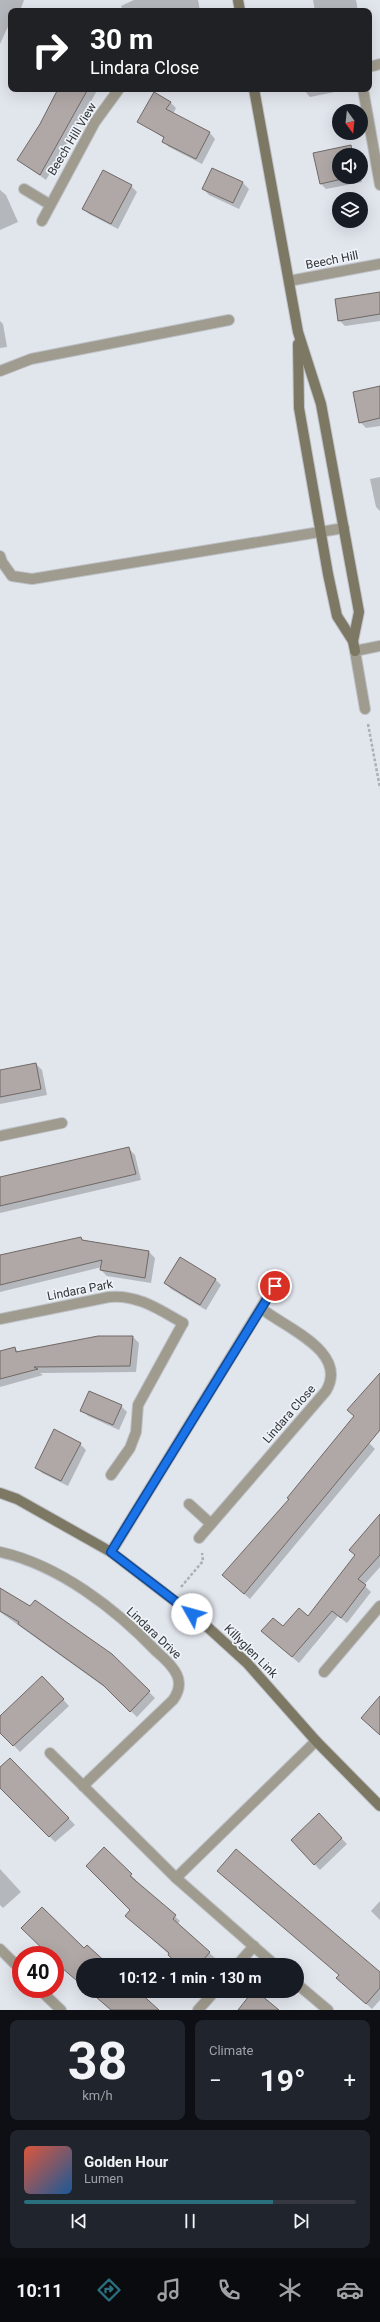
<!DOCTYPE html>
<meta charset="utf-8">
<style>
body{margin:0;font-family:Roboto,sans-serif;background:#20242c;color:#f1f3f6;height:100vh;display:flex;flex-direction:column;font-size:15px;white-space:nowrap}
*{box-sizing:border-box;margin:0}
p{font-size:13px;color:#9ea1a6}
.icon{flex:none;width:22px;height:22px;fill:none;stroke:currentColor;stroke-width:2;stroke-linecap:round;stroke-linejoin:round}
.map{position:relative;height:2010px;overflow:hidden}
.drawer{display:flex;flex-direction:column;gap:10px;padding:10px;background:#0d0f14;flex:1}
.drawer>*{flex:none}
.hud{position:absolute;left:8px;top:8px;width:364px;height:84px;border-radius:8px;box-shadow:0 4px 16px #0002;background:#202124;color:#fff;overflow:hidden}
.needle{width:26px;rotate:165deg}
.tools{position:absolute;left:332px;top:104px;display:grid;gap:8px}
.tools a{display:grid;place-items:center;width:36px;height:36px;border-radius:50%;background:#171b24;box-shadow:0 4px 16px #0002;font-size:20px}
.speed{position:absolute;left:12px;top:1946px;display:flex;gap:8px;font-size:20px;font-weight:700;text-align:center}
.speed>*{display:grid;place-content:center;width:52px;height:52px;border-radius:50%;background:#171b24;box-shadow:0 4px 16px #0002;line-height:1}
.speed .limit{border:6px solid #d22;background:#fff;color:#111}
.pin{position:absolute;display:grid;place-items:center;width:34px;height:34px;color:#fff;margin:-17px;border:2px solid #fff;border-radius:50%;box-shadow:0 1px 4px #0007}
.me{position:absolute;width:44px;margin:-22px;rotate:308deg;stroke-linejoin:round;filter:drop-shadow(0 0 3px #0008)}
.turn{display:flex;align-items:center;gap:14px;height:84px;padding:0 16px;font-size:18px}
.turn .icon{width:52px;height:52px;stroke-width:2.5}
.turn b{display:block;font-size:28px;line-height:34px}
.big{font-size:30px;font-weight:700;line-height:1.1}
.drawer .widget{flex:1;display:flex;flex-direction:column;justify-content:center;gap:6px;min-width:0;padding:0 14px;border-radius:8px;background:#20242c}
.drawer .dial{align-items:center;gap:0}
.dial b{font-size:52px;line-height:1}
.song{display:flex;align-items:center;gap:12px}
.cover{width:48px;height:48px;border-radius:6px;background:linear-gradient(135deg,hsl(10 70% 55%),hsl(210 70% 35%))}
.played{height:4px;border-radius:2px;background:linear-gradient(90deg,#2a6f7e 75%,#363941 75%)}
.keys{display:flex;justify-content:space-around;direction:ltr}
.heat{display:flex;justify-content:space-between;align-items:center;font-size:22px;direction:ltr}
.drawer .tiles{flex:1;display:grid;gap:10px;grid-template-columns:1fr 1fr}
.widget:last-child{grid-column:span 2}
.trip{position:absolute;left:76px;top:1958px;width:228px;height:40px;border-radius:20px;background:#171b24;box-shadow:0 4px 16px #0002;font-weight:700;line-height:40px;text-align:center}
.tab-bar{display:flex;height:64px;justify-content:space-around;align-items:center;background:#090b0e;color:#9ea1a6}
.tab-bar .icon{width:28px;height:28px}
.tab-bar .current{color:#2a6f7e}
.tab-bar b{font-size:18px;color:#f1f3f6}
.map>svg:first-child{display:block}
.shadow{fill:#0003}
.building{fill:#b0a8a6;stroke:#706966}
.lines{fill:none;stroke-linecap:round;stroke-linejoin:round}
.lane-casing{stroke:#bec2c8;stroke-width:12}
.street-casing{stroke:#bec2c8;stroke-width:12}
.secondary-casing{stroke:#bec2c8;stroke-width:12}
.path{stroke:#acb0b5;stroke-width:2.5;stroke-dasharray:3 2;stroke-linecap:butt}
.lane{stroke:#9f9b8e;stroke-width:10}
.street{stroke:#9f9b8e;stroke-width:10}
.secondary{stroke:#7d7864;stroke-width:10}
.route-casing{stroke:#114b97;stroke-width:10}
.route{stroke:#1a73e8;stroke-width:7}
.labels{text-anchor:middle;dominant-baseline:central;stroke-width:3.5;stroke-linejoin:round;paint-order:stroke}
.street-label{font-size:12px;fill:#323436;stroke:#eef3f9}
</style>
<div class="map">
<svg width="380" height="2010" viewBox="0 0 380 2010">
<rect width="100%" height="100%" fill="#e1e5ec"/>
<g class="shadow">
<path d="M0,0H24L20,11H11V20L0,44Z"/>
<path d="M134,0H198L200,11H123L121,6Z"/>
<path d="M313,0H356L358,11H315Z"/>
<path d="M61,89H98L46,180L18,160Z"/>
<path d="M303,89H345V90L310,97Z"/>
<path d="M170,102L176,108L173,114L209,132L215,139L202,164L169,147L163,141L165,139L139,121Z"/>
<path d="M350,146L357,155H339V177H361V175L362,182L326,189L320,183L314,154Z"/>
<path d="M243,183L249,189L239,209L209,195L203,189Z"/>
<path d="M131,186L137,192L118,229L89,214L83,208Z"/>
<path d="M0,190L6,195L18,222L0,230Z"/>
<path d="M380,293V321L345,326L339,320Z"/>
<path d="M0,321L3,324L7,347L0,348Z"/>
<path d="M380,387V426L366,428L360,422Z"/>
<path d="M380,477V511L376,507L370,479Z"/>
<path d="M36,1064L42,1070L47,1095L0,1104V1071Z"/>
<path d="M129,1149L135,1155L141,1180L0,1213V1178Z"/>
<path d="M81,1238L85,1242L149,1252L155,1258L151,1283L107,1276L101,1270L102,1267L0,1292V1256Z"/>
<path d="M215,1279L221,1285L206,1310L171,1289L165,1283Z"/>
<path d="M98,1337H133L139,1343L136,1372L40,1373L43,1375L0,1387V1352L15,1348L19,1353Z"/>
<path d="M380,1384V1429L368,1442L375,1449L250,1599L229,1581L290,1499Z"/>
<path d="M121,1406L127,1412L119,1430L88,1416L82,1410Z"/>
<path d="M80,1444L86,1450L68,1486L42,1473L36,1467Z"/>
<path d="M380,1517V1567L364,1585L371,1592L347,1623L338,1616L299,1663L262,1631L283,1628L308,1617L356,1555Z"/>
<path d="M0,1589L111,1655L155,1698L137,1717L110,1691L0,1612Z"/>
<path d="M48,1683L69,1706L20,1752L0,1731V1717Z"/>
<path d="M0,1769L42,1792L43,1791L75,1825L55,1842L0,1786Z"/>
<path d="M319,1815L347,1844L320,1870L292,1840Z"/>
<path d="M104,1849L136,1880L135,1881L180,1921L177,1924L215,1958L208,1965H181L132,1921V1910Z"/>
<path d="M0,1869L21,1892L3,1908L0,1905Z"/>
<path d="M380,1901V1920L371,1911Z"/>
<path d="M380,1974V2000L372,2009L344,1984Z"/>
</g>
<g class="building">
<path d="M58,89H88L40,175L17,160L40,124Z"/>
<path d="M154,92L171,102L166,109L210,132L196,159L162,142L164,137L137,122Z"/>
<path d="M351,145L353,155H339V177H351L320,184L313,153Z"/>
<path d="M212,168L243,182L233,203L202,189Z"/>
<path d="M103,170L132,185L111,224L82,209Z"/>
<path d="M380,292V314L338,321L335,299Z"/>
<path d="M380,386V418L359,423L353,392Z"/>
<path d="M36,1063L41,1089L0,1097V1070Z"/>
<path d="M129,1147L136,1174L0,1206V1177Z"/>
<path d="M81,1237L82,1240L149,1251L145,1278L100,1270L102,1260L0,1285V1255Z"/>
<path d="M180,1257L216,1279L200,1305L164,1283Z"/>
<path d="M98,1336H133L130,1366L34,1367L38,1369L0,1379V1351L15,1347L16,1352Z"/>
<path d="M380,1373V1430L244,1594L222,1575L289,1499L287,1498L354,1416L347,1410Z"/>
<path d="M89,1391L122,1405L113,1425L80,1411Z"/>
<path d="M54,1429L81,1443L61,1481L35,1468Z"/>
<path d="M380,1514V1555L358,1579L366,1585L341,1618L332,1611L292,1657L261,1631L273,1618L283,1626L299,1608L308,1616L355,1555L349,1550Z"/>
<path d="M0,1588L30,1606L35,1600L112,1654L150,1691L130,1712L103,1685L18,1624L19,1622L0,1611Z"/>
<path d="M42,1676L64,1699L13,1746L0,1733V1716Z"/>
<path d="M380,1696V1735L361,1718Z"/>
<path d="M10,1758L69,1818L49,1837L0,1788V1767Z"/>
<path d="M319,1813L342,1838L314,1865L291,1840Z"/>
<path d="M104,1847L132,1874L130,1876L176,1915L173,1919L210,1952L199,1965H179L168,1955L169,1953L125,1916L130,1910L86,1866Z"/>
<path d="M236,1849L380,1972V1988L366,2004L336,1978L339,1975L217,1871Z"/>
<path d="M42,1907L84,1948L87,1945L109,1965H83V1986L55,1962V1955H49L21,1928Z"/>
<path d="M89,1991H138L159,2010H111Z"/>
<path d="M253,1991H256L279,2010H238Z"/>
</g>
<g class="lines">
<g class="lane-casing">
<path id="lane" d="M111,1475L130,1448L136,1432L138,1405L183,1323"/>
</g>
<g class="street-casing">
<g id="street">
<path d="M369,67L380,64"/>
<path d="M363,89L380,185"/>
<path d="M24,189L49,204"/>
<path d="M42,221L95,122L119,89"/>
<path d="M289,281L380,264"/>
<path d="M0,371L31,359L229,320"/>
<path d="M0,556L2,562L12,576L32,579L344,528"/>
<path d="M365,709L355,651L380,646"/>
<path d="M0,1136L62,1123"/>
<path d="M0,1319L109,1297C137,1294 160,1310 183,1323"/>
<path d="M189,1504L211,1524"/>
<path d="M199,1538L326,1391C349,1352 286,1328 262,1309"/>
<path d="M0,1552C59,1565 116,1609 157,1652C164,1658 173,1666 177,1675C181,1684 178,1693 173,1700L83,1786"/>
<path d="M111,1552L275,1285"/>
<path d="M324,1672L380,1606"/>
<path d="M50,1753L176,1878L275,1965"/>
<path d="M176,1878L316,1741"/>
<path d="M0,1949L21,1970"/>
<path d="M237,1965L254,1946"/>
<path d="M297,1984L328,2010"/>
<path d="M39,1989L61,2010"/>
<path d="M198,2010L215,1991"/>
</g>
</g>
<g class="secondary-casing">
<g id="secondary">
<path d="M238,0L240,11"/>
<path d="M254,89L298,332L321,404L359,612L353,641"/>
<path d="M298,344L299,408L328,574L337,616L353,641L355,651"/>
<path d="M0,1493L17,1499L111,1552L202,1622L247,1663L316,1741L380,1806"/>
</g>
</g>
<g class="path">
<path d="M368,724L380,788"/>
<path d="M181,1587L203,1561L202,1553"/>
</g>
<use href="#lane" class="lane"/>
<use href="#street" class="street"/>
<use href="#secondary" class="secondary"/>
</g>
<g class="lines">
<g class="route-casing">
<path id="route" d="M192,1614L111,1552L275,1286"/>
</g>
<use href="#route" class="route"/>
</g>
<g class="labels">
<g class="street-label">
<text transform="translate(72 139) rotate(-59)">Beech Hill View</text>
<text transform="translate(332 260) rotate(-11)">Beech Hill</text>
<text transform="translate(80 1290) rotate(-11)">Lindara Park</text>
<text transform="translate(289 1414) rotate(-49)">Lindara Close</text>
<text transform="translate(154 1633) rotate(43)">Lindara Drive</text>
<text transform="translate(251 1651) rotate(45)">Killyglen Link</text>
</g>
</g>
</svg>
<div class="tools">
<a><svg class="needle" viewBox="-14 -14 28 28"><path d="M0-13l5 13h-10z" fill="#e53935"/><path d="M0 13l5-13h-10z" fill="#9ea1a6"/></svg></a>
<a><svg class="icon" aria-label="sound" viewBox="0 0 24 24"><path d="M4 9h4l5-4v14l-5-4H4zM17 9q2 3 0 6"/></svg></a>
<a><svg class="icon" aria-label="layers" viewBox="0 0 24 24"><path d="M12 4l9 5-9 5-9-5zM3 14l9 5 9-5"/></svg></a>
</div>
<div class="speed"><div class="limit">40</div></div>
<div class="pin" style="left:275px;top:1286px;background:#d93025"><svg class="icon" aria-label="arrive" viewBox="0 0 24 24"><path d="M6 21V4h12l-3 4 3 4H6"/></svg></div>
<svg class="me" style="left:192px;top:1614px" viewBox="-20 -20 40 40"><circle r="19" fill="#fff"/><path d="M0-13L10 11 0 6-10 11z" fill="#1a73e8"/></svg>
<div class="trip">10:12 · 1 min · 130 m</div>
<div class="hud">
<div class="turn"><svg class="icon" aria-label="right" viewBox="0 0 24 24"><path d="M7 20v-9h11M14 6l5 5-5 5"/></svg><div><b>30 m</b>Lindara Close</div></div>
</div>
</div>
<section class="drawer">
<div class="tiles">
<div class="widget dial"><b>38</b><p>km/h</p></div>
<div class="widget"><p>Climate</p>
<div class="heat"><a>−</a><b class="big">19°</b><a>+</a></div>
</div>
<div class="widget">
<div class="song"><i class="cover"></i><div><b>Golden Hour</b><p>Lumen</p></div></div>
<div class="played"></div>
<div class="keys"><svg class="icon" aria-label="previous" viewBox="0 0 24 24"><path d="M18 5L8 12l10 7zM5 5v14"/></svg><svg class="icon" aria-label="pause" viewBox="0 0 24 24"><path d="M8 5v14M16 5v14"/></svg><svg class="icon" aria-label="next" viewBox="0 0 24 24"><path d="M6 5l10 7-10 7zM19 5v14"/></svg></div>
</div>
</div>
</section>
<nav class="tab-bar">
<b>10:11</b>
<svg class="icon current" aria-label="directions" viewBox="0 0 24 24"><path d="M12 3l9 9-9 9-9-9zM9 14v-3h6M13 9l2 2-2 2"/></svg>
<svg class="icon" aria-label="music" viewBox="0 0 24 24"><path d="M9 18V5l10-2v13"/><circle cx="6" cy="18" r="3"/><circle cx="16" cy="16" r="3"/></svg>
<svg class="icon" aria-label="phone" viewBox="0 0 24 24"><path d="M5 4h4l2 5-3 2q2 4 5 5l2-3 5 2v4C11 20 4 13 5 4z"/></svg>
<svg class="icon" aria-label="climate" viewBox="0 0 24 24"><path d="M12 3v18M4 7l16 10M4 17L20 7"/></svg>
<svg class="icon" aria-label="car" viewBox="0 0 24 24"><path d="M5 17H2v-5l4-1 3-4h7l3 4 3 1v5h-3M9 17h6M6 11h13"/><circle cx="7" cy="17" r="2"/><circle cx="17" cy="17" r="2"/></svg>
</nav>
